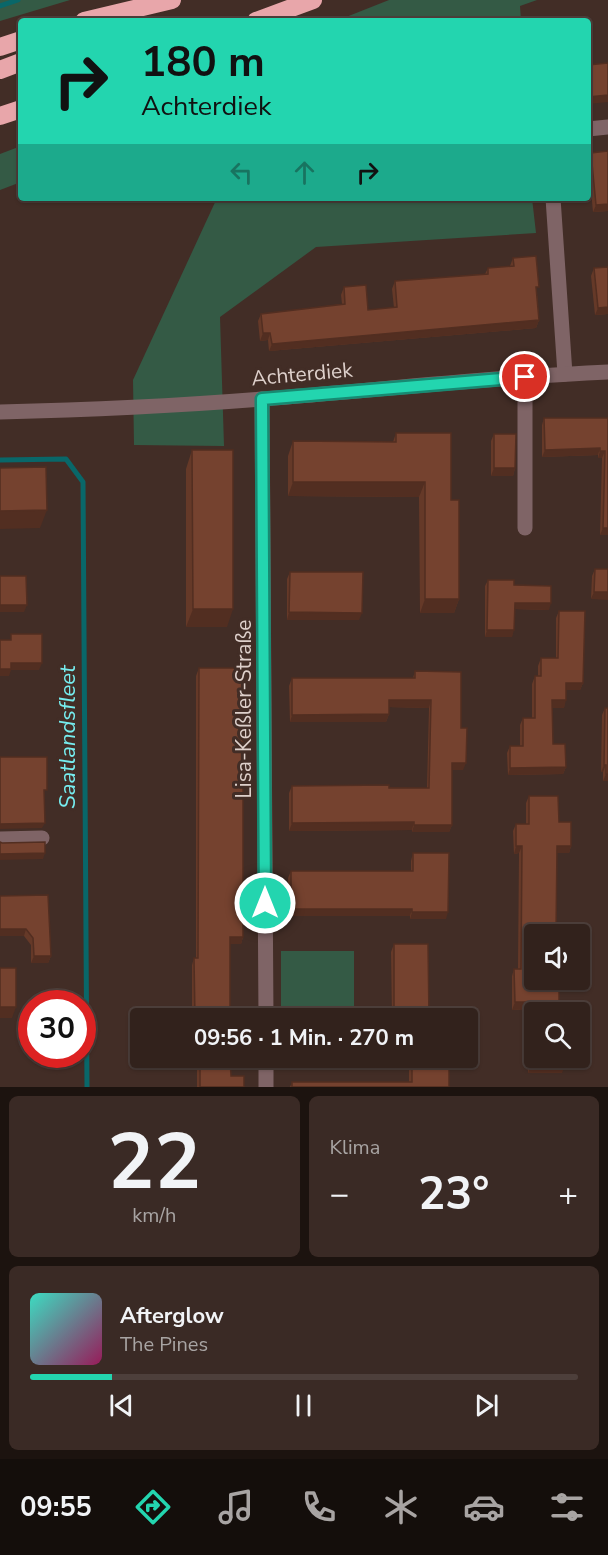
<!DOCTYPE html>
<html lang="de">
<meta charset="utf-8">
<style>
body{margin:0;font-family:"Nunito Sans",sans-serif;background:#3a2a25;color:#f1f3f6;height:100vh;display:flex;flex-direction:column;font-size:22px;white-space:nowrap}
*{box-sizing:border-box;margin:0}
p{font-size:20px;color:#a8a4a3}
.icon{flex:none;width:33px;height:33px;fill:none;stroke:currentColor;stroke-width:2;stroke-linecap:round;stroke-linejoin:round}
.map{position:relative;height:1087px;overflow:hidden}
.sheet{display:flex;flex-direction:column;gap:9px;padding:9px;background:#1c130f;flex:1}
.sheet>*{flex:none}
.hud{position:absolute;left:18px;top:18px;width:573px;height:183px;border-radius:6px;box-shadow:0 2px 4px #0004,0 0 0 2px #4d3f3b;background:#23d5af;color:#111;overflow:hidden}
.tools{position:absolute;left:524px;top:924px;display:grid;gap:12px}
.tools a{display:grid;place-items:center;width:66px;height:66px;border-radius:6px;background:#32221c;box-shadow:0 2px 4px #0004,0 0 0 2px #4d3f3b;font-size:30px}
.speed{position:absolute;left:18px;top:990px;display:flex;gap:12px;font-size:30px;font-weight:700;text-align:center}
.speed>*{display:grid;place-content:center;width:78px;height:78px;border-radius:50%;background:#32221c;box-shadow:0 2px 4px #0004,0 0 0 2px #4d3f3b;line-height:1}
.speed .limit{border:9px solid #d22;background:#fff;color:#111}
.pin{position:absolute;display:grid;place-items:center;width:51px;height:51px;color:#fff;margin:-26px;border:3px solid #fff;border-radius:50%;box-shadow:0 2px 6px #0007}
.me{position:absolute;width:66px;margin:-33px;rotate:0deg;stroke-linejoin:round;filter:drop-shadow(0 0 4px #0008)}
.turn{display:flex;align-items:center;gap:21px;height:126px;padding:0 24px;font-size:27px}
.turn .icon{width:78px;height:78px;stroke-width:2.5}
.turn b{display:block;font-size:42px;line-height:51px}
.lanes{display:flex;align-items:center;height:57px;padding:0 24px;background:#0003;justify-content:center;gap:30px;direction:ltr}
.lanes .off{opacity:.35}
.big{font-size:45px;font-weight:700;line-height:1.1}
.sheet .card{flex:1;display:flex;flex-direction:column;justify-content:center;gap:9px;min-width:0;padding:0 21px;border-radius:9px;background:#3a2a25}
.sheet .dial{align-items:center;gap:0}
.dial b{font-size:78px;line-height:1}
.song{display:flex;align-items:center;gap:18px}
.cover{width:72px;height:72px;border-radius:9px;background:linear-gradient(135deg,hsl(170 70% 55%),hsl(330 70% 35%))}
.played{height:6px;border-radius:3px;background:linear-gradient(90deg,#23d5af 15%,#4d3f3b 15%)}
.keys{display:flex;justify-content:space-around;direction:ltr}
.heat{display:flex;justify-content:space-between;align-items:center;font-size:33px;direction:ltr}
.sheet .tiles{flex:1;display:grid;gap:9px;grid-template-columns:1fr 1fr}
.card:last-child{grid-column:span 2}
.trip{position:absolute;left:130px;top:1008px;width:348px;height:60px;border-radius:6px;background:#32221c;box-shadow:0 2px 4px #0004,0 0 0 2px #4d3f3b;font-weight:700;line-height:60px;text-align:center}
.dock{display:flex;height:96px;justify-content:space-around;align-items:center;background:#140e0b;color:#a8a4a3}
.dock .icon{width:42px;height:42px}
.dock .current{color:#23d5af}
.dock b{font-size:27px;color:#f1f3f6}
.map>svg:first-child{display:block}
.green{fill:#345a45}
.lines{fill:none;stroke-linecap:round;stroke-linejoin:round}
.stream{stroke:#096769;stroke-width:5}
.minor{stroke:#7f6466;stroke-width:15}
.highway{stroke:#e8a6aa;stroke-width:18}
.wall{fill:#653928}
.shaded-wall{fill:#522e21}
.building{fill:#75422f;stroke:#522e21;stroke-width:1.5}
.route-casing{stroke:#178a72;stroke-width:15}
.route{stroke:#23d5af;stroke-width:10}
.labels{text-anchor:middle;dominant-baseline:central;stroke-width:6;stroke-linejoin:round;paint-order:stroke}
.street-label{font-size:21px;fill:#ded0cb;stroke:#422d26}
.water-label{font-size:22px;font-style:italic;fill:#76edef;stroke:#422d26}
</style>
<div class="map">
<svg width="608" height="1087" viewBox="0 0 608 1087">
<rect width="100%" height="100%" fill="#422d26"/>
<g class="green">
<path d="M0,0H70L0,21Z"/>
<path d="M389,0H537L520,6L521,21H336Z"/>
<path d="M21,146V182L0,190V154Z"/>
<path d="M217,198H532L536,233L316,247L220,317L224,446L134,445L133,380Z"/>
<rect x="281" y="951" width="73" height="67"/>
</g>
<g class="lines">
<g class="stream">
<path d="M0,6L18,0"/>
<path d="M0,460L66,459L83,482L87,1087"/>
</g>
<g class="minor">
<path d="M588,129L608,127"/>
<path d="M553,198L565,374"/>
<path d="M525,377V528"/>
<path d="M262,399L266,1018"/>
<path d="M0,412C88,410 176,406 263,399C378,390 493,377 608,372"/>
<path d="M0,839L42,838"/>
<path d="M266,1058V1087"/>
</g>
<g class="highway">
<path d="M84,21L172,0"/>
<path d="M256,21L313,0"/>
<path d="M0,47L21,40"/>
<path d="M0,70L21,62"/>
<path d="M0,116L21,109"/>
</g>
</g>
<g class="wall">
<path d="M608,151V211L593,212L588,160L591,153Z"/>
<path d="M513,258L537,294L539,320L536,328L269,351L268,340L260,341L258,321L261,314L342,304L341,295L344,287L368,310L394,308L392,289L395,281L485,274L488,268L510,266Z"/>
<path d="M594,268L608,314L595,315L591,276Z"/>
<path d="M544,418H608V535H600L602,458H598V455L542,457V425Z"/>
<path d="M396,433L451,500L459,599L454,613H420L419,497L288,496V456L293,441L393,442Z"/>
<path d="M494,434L515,468L513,476H491V441Z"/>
<path d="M192,450L227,627H186V469Z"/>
<path d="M595,569H608L591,599L592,576Z"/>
<path d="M290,572L359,620H287V579Z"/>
<path d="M488,580L514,585L549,610L515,609L512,637H485V586Z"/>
<path d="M559,611L583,683L580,690H566L564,708H552L553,744L566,767L563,774L508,775L507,753L510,746H520V725L523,718H532V684L535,676H538V666L541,658H556V618Z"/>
<path d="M199,668L243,937L241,944H230V1018H192V965L194,958H196V676Z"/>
<path d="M415,671L461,728L463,770H452V825L449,832H412V830L289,831V793L292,786L427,788L429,708L389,707V714L386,722H290L289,686L292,678H413Z"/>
<path d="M605,708H608V781H603V772H601L602,715Z"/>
<path d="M529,796L559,822L571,846L569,853H557L556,934L562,1073H528L527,1009L512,1010V976L514,969H518L519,853L514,854L513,831L516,824H526V803Z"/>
<path d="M413,853L446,919H410V916H288V878L291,871H411V861Z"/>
<path d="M0,896L51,956L48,963H31V945L24,936Z"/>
<path d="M394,944L429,1018H392L391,952Z"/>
<path d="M192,1058H230L231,1076L244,1087H197V1063H192Z"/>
<path d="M412,1063L449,1087H290L292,1082H409V1070Z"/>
</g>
<g class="shaded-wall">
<path d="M608,95V102L588,104V97Z"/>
<path d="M608,204V211L593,212L596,205Z"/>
<path d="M608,307V314L595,315L598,308Z"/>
<path d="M539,320L536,328L269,351L272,344Z"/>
<path d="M263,333H270L268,340L260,341Z"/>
<path d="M600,448L598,455L542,457L545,450Z"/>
<path d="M600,451H605L602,458H598Z"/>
<path d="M494,468H515L513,476H491Z"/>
<path d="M293,482H425L419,497L288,496Z"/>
<path d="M47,510L40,528L0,529V511Z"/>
<path d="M603,528H608V535H600Z"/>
<path d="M594,592H608V600L591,599Z"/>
<path d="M425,599H459L454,613H420Z"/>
<path d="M515,603H551L549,610L513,609Z"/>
<path d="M0,605H27L24,612H0Z"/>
<path d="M193,609H233L227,627H186Z"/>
<path d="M289,612L362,613L359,620H287Z"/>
<path d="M487,630H514L512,637H485Z"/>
<path d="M11,663H42L39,670H11L9,676H0V669Z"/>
<path d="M566,683H583L580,690H564Z"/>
<path d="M389,700H431L429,708L386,707Z"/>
<path d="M552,700H566L564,708H550Z"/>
<path d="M389,714L386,722H290L292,715Z"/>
<path d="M452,763H466L463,770H450Z"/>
<path d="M604,765H606L603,772H601Z"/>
<path d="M566,767L563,774L508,775L510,768Z"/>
<path d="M606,774H608V781H603Z"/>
<path d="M414,822L412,830L289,831L292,823Z"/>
<path d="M45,823L42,828L0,829V824Z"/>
<path d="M414,825H452L449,832H412Z"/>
<path d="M516,846H522L519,853L514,854Z"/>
<path d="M557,846H571L569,853H554Z"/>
<path d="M45,853L43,859L0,860V854Z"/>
<path d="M291,909H412L410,916H288Z"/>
<path d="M412,912H448L446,919H410Z"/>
<path d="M0,929H26L24,936H0Z"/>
<path d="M230,937H243L241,944H228Z"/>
<path d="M34,956H51L48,963H31Z"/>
<path d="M515,1002H530L527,1009L512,1010Z"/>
<path d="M0,1007H16L12,1018H0Z"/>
<path d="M194,1058H199L197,1063H192Z"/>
<path d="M565,1065L562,1073H528L530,1066Z"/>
</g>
<g class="building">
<path d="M608,63V95L588,97V65Z"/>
<path d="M608,151V204L596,205L591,153Z"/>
<path d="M536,256L539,287H536L539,320L272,344L270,333H263L261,314L345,304L344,287L366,285L368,310L397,307L395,281L488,274V268L514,266L513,258Z"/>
<path d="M608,267V307L598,308L594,268Z"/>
<path d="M544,418H608V528H603L605,451H600V448L545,450Z"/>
<path d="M396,433H451V500H459V599H425V482H293V441L396,442Z"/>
<path d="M494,434H516L515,468H494Z"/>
<path d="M192,450H233V609H193Z"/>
<path d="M46,467L47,510L0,511V468Z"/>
<path d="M595,569H608V592H594Z"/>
<path d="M290,572H363L362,613L289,612Z"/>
<path d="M0,576H26L27,605H0Z"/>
<path d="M488,580H514V585L551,586V603H515L514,630H487Z"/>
<path d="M559,611H585L583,683H566V700H552L553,744H565L566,767L510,768V746H523V718H535V676H541V658H558Z"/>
<path d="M11,634H42V663H11V669H0V640H11Z"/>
<path d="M199,668H243V937H230V1018H195L194,958H198Z"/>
<path d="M415,671L461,672V728H467L466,763H452V825H414V822L292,823V786L389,785V788H429L431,700H389V714L292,715V678H415Z"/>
<path d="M605,708H608V774H606V765H604Z"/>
<path d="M0,757H47V790H44L45,823L0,824Z"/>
<path d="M529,796H558L559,822H571V846H557L556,934H534V980H559V1009H563L564,1012H534V1058H565V1065L530,1066V1002H515L514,969H521L522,846H516V824H529Z"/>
<path d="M0,842L2,843L45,842V853L0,854Z"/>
<path d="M413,853H449L448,912H412V909H291V871H413Z"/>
<path d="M48,895L51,956H34L33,938L26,929H0V896Z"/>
<path d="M394,944H428L429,1018H394Z"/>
<rect x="0" y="968" width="16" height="39"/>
<path d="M200,1058H230L231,1076H244V1087H200Z"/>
<path d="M412,1063H449V1087H292V1082H412Z"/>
</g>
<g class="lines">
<g class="route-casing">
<path id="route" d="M265,903L262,399L525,377"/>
</g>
<use href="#route" class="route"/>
</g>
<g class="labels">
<g class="street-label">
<text transform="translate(302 374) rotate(-5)">Achterdiek</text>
<text transform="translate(244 709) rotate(-90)">Lisa-Keßler-Straße</text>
</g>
<g class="water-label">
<text transform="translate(68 737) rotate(-90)">Saatlandsfleet</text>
</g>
</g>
</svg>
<div class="tools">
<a><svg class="icon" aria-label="sound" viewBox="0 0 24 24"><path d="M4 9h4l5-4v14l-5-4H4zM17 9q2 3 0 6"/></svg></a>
<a><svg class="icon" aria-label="search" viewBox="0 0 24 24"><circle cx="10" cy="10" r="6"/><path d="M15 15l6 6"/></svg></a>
</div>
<div class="speed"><div class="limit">30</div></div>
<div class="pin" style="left:525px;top:377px;background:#d93025"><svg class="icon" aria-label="arrive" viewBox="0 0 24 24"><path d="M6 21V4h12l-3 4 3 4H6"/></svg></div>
<svg class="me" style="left:265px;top:903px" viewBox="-20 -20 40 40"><circle r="17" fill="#23d5af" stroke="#fff" stroke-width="3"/><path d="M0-11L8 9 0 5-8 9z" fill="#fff"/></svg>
<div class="trip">09:56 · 1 Min. · 270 m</div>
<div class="hud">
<div class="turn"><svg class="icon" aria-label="right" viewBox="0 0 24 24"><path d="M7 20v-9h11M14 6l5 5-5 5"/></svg><div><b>180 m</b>Achterdiek</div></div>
<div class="lanes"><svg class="icon off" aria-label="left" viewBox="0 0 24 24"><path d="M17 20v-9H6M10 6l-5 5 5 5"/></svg><svg class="icon off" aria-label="ahead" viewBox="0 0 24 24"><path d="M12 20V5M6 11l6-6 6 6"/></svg><svg class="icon" aria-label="right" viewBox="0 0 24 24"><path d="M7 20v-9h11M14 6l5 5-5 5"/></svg></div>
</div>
</div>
<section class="sheet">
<div class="tiles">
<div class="card dial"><b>22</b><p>km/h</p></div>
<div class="card"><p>Klima</p>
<div class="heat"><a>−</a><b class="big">23°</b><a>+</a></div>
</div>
<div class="card">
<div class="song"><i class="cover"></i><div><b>Afterglow</b><p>The Pines</p></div></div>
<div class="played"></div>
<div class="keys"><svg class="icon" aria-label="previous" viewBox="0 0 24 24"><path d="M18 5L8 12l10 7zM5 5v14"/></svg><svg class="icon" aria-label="pause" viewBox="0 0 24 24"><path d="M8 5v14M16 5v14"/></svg><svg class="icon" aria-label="next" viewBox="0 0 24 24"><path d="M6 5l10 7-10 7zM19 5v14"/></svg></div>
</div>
</div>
</section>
<nav class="dock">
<b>09:55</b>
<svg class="icon current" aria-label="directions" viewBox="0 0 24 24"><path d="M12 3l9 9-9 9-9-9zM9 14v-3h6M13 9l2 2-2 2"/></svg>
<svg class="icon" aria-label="music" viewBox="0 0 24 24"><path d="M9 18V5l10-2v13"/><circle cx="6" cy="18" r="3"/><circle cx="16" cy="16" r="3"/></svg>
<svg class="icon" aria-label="phone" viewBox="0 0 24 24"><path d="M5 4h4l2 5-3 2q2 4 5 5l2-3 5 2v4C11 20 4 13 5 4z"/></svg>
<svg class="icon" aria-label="climate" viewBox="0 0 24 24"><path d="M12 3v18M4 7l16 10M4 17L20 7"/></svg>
<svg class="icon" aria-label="car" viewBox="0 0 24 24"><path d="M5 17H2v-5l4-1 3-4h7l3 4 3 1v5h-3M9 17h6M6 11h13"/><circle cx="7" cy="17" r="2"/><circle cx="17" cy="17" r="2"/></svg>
<svg class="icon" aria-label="filters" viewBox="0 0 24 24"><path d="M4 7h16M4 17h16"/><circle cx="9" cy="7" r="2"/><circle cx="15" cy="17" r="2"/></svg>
</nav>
